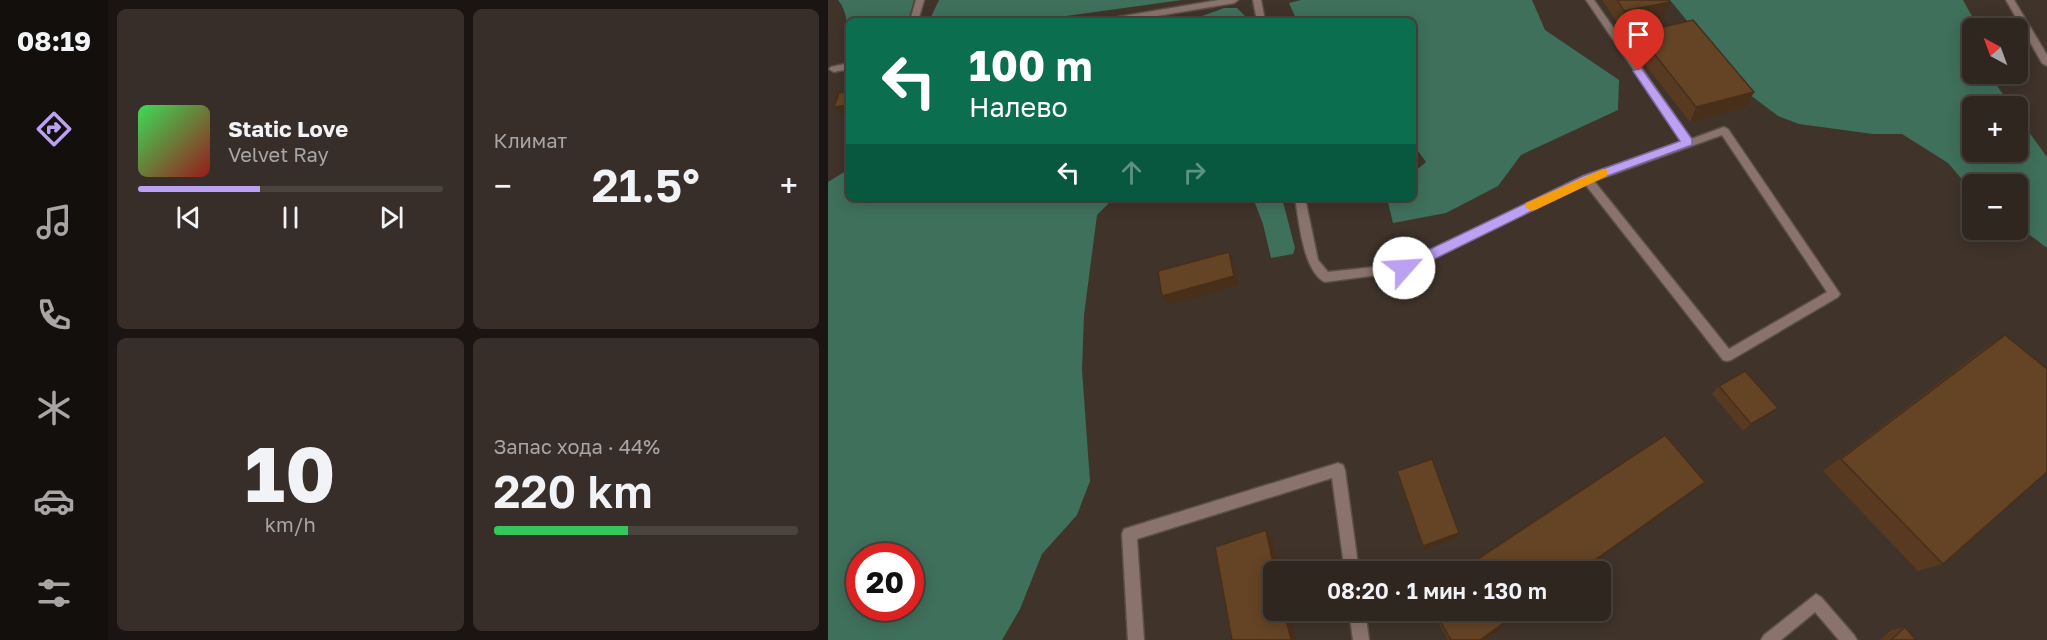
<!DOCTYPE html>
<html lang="ru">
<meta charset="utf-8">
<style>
body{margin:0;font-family:"Golos Text",sans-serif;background:#372e29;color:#f1f3f6;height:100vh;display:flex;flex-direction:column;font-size:22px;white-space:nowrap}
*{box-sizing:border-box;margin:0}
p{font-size:20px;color:#a7a5a5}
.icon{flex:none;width:33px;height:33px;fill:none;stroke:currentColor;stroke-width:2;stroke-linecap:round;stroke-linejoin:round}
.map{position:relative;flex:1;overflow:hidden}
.drawer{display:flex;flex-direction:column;gap:9px;padding:9px;background:#1a1512;width:720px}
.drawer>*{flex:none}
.top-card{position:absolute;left:18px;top:18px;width:570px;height:183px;border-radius:9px;box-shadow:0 3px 15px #0003,0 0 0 2px #4a433e;background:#0b6e4f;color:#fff;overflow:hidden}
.needle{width:39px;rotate:319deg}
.buttons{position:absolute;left:1134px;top:18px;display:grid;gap:12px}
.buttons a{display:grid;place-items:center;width:66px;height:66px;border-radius:9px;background:#2f2620;box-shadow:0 3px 15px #0003,0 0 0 2px #4a433e;font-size:30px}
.speed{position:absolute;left:18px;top:543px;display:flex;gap:12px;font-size:30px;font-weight:700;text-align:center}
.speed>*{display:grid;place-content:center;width:78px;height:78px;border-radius:50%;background:#2f2620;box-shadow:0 3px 15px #0003,0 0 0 2px #4a433e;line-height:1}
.speed .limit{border:9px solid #d22;background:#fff;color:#111}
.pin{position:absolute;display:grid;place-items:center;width:51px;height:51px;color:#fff;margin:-62px -26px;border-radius:50% 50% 50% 0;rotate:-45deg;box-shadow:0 0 6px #0007}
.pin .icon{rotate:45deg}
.me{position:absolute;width:66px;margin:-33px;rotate:64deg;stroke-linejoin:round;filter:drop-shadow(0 0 4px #0008)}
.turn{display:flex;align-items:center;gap:21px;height:126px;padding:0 24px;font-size:27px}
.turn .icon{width:78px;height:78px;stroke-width:2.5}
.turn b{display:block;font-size:42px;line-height:51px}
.lanes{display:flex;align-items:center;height:57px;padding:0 24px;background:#0003;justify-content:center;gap:30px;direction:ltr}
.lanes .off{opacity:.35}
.big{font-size:45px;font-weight:600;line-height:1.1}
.drawer .widget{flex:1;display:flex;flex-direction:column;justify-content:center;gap:9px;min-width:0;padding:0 21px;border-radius:9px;background:#372e29}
.drawer .dial{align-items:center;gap:0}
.dial b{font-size:78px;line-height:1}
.song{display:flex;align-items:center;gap:18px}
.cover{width:72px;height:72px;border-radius:9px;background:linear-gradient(135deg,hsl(130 70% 55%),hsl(0 70% 35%))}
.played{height:6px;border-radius:3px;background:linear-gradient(90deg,#bca0f2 40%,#4a433e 40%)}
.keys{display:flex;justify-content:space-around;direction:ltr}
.heat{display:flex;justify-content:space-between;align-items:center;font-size:33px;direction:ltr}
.charge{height:9px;border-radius:4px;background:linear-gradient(90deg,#34c759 44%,#4a433e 0)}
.drawer .tiles{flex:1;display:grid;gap:9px;grid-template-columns:repeat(2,1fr)}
.trip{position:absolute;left:435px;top:561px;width:348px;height:60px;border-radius:9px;background:#2f2620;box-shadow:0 3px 15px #0003,0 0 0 2px #4a433e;font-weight:600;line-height:60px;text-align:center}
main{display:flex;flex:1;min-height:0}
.dock{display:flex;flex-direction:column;width:108px;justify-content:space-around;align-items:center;background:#130f0d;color:#a7a5a5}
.dock .icon{width:42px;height:42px}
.dock .on{color:#bca0f2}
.dock b{font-size:27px;color:#f1f3f6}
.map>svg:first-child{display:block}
.forest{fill:#3f705b;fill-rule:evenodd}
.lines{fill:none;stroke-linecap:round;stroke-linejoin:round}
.lane-casing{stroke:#5b5048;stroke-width:3}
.lane{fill:#89736c;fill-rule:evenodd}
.wall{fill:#573a20}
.shaded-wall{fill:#472f1a}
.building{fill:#654325;stroke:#472f1a;stroke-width:1.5}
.route{fill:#bca0f2;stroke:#7a689d;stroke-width:1.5}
.slow{fill:#f59e0b}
</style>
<main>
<nav class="dock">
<b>08:19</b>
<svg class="icon on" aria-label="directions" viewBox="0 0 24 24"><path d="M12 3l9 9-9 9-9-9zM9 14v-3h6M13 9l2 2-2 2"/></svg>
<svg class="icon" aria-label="music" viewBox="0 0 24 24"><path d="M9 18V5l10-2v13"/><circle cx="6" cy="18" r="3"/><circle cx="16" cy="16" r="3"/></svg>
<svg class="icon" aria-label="phone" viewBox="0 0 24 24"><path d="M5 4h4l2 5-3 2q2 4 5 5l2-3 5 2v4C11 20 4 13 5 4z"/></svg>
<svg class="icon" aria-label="climate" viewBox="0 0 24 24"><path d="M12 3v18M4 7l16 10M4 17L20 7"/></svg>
<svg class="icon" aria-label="car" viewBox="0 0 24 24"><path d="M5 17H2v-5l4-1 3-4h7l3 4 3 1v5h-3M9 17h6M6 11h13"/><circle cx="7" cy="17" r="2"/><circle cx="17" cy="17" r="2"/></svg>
<svg class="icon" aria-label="filters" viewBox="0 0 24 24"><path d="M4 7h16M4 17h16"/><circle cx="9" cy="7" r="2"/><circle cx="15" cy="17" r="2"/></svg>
</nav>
<section class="drawer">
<div class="tiles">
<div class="widget">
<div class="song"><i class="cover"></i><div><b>Static Love</b><p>Velvet Ray</p></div></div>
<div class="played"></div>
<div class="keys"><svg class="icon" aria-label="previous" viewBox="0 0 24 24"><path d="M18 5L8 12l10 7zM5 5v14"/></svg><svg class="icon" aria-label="pause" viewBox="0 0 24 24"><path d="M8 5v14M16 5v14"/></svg><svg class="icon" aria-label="next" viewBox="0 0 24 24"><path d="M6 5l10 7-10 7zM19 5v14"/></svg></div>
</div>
<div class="widget"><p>Климат</p>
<div class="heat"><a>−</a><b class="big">21.5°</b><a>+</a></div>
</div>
<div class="widget dial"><b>10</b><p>km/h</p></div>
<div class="widget"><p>Запас хода · 44%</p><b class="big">220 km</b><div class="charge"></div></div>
</div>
</section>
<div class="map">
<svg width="1219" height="640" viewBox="0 0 1219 640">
<rect width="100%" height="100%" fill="#3f332a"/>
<g class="forest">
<path d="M10,0H86L80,21H21V39H18C20,25 19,11 10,0Z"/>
<path d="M111,0H354L202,21H101Z"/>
<path d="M473,0H704L717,30L791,80L790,110L693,155L670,186L618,213L565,223L559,198H585V173L598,162L585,144V21H469L461,3Z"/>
<path d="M842,0H1135L1145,18L1134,32L1144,48V74H1161L1183,106H1144V152H1190V117L1219,157V248L1190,226V184H1144V191L1120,163L1074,134H1045L971,124L950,116L917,91Z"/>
<path d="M396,8H409L418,17L419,21H341L374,16Z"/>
<path d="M21,169V198H286L269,215L256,315L254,370L262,481L249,515L214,554L192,609L174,640H0V182ZM82,556V608H32V556Z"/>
<path d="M425,198H454L467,248L465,254L443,258L435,224Z"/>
</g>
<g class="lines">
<g class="lane-casing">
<g id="lane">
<path d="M88,0H96L90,21H82Z"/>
<path d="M391,0H410L406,3L300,21H280L284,18Z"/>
<path d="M425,0H433L437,21H429Z"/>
<path d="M758,0H766L863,139L896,127L900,129L1010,291L1012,294L1010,297L903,360L899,361L895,360L757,184L580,271L497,282C475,272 471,220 467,198H477L490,260L500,272L574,264L755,176L855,142ZM894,135L999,292L901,349L766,181Z"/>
<path d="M1178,0H1186L1219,55V66L1214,63Z"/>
<path d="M21,63V69L6,72L1,69L3,67Z"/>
<path d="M510,463L515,465L517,470L531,572H517L504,478L309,539L316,640H300L294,534L296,529Z"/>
<path d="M988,594L993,597L1026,635L1029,640H1011L987,612L953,640H933L936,635Z"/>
<path d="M521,610H537L541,640H525Z"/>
</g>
</g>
<use href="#lane" class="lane"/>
</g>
<g class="wall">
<path d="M774,0H840L836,18L792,27Z"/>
<path d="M810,33L926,92L918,107L862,122L805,49Z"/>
<path d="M1177,335L1115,564L1090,571L995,471L1154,350Z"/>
<path d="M891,386L950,408L941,415L915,431L884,394Z"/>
<path d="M569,471L631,533V537L596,551L570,477Z"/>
<path d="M603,610H698L656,640H620Z"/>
<path d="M1077,627L1088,640H1052L1063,630Z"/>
</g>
<g class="shaded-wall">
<path d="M842,2L836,18L792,27L796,11Z"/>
<path d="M926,92L918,107L862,122L868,107Z"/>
<path d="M21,105V117L17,118L6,107Z"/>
<path d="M401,252L405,261L411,285L340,305L334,296Z"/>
<path d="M950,408L941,415L915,431L923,424Z"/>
<path d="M877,482L865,492L753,572H750Z"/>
<path d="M438,530L444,537L452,572H447Z"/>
<path d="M631,533V537L596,551L595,546Z"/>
<path d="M456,610H461L468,640H463Z"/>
<path d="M694,610H698L656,640H652Z"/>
</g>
<g class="building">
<path d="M789,0H840L842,2L796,11Z"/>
<path d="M865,20L926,92L868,107L810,33Z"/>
<path d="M21,91V105L6,107L11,93Z"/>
<path d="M401,252L406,276L334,296L330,271Z"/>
<path d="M1177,335L1219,369V472L1115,564L1013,459Z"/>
<path d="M917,371L950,408L923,424L891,386Z"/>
<path d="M837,435L877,482L750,572H630Z"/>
<path d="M604,459L631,533L595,546L569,471Z"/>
<path d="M438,530L447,572H446V610H456L463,640H404L387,547Z"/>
<path d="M606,610H694L652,640H623Z"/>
<path d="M1077,627L1088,640H1063Z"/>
</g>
<path class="route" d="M811,68L814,69L864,139V145L763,182L580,272H571L569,268L571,264L755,176L852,141L805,71Z"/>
<path class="slow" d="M775,169L779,170V176L707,210L703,211L697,207L698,203Z"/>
</svg>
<div class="buttons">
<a><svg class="needle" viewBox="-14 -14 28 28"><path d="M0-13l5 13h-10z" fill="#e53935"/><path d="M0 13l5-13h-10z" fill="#a7a5a5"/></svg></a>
<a>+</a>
<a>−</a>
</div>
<div class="speed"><div class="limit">20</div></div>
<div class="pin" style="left:811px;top:71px;background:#d93025"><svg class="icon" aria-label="arrive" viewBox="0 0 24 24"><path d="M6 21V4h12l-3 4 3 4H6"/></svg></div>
<svg class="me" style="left:576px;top:268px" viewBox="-20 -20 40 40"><circle r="19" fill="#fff"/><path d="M0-13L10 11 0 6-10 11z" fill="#bca0f2"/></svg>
<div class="trip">08:20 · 1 мин · 130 m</div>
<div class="top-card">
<div class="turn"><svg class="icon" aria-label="left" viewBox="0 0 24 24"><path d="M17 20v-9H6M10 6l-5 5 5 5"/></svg><div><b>100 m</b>Налево</div></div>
<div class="lanes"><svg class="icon" aria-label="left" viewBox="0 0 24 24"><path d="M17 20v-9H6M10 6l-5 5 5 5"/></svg><svg class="icon off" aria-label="ahead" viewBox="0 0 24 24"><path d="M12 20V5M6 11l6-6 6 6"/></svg><svg class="icon off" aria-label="right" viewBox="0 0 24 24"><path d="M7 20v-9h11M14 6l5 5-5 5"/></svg></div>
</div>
</div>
</main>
